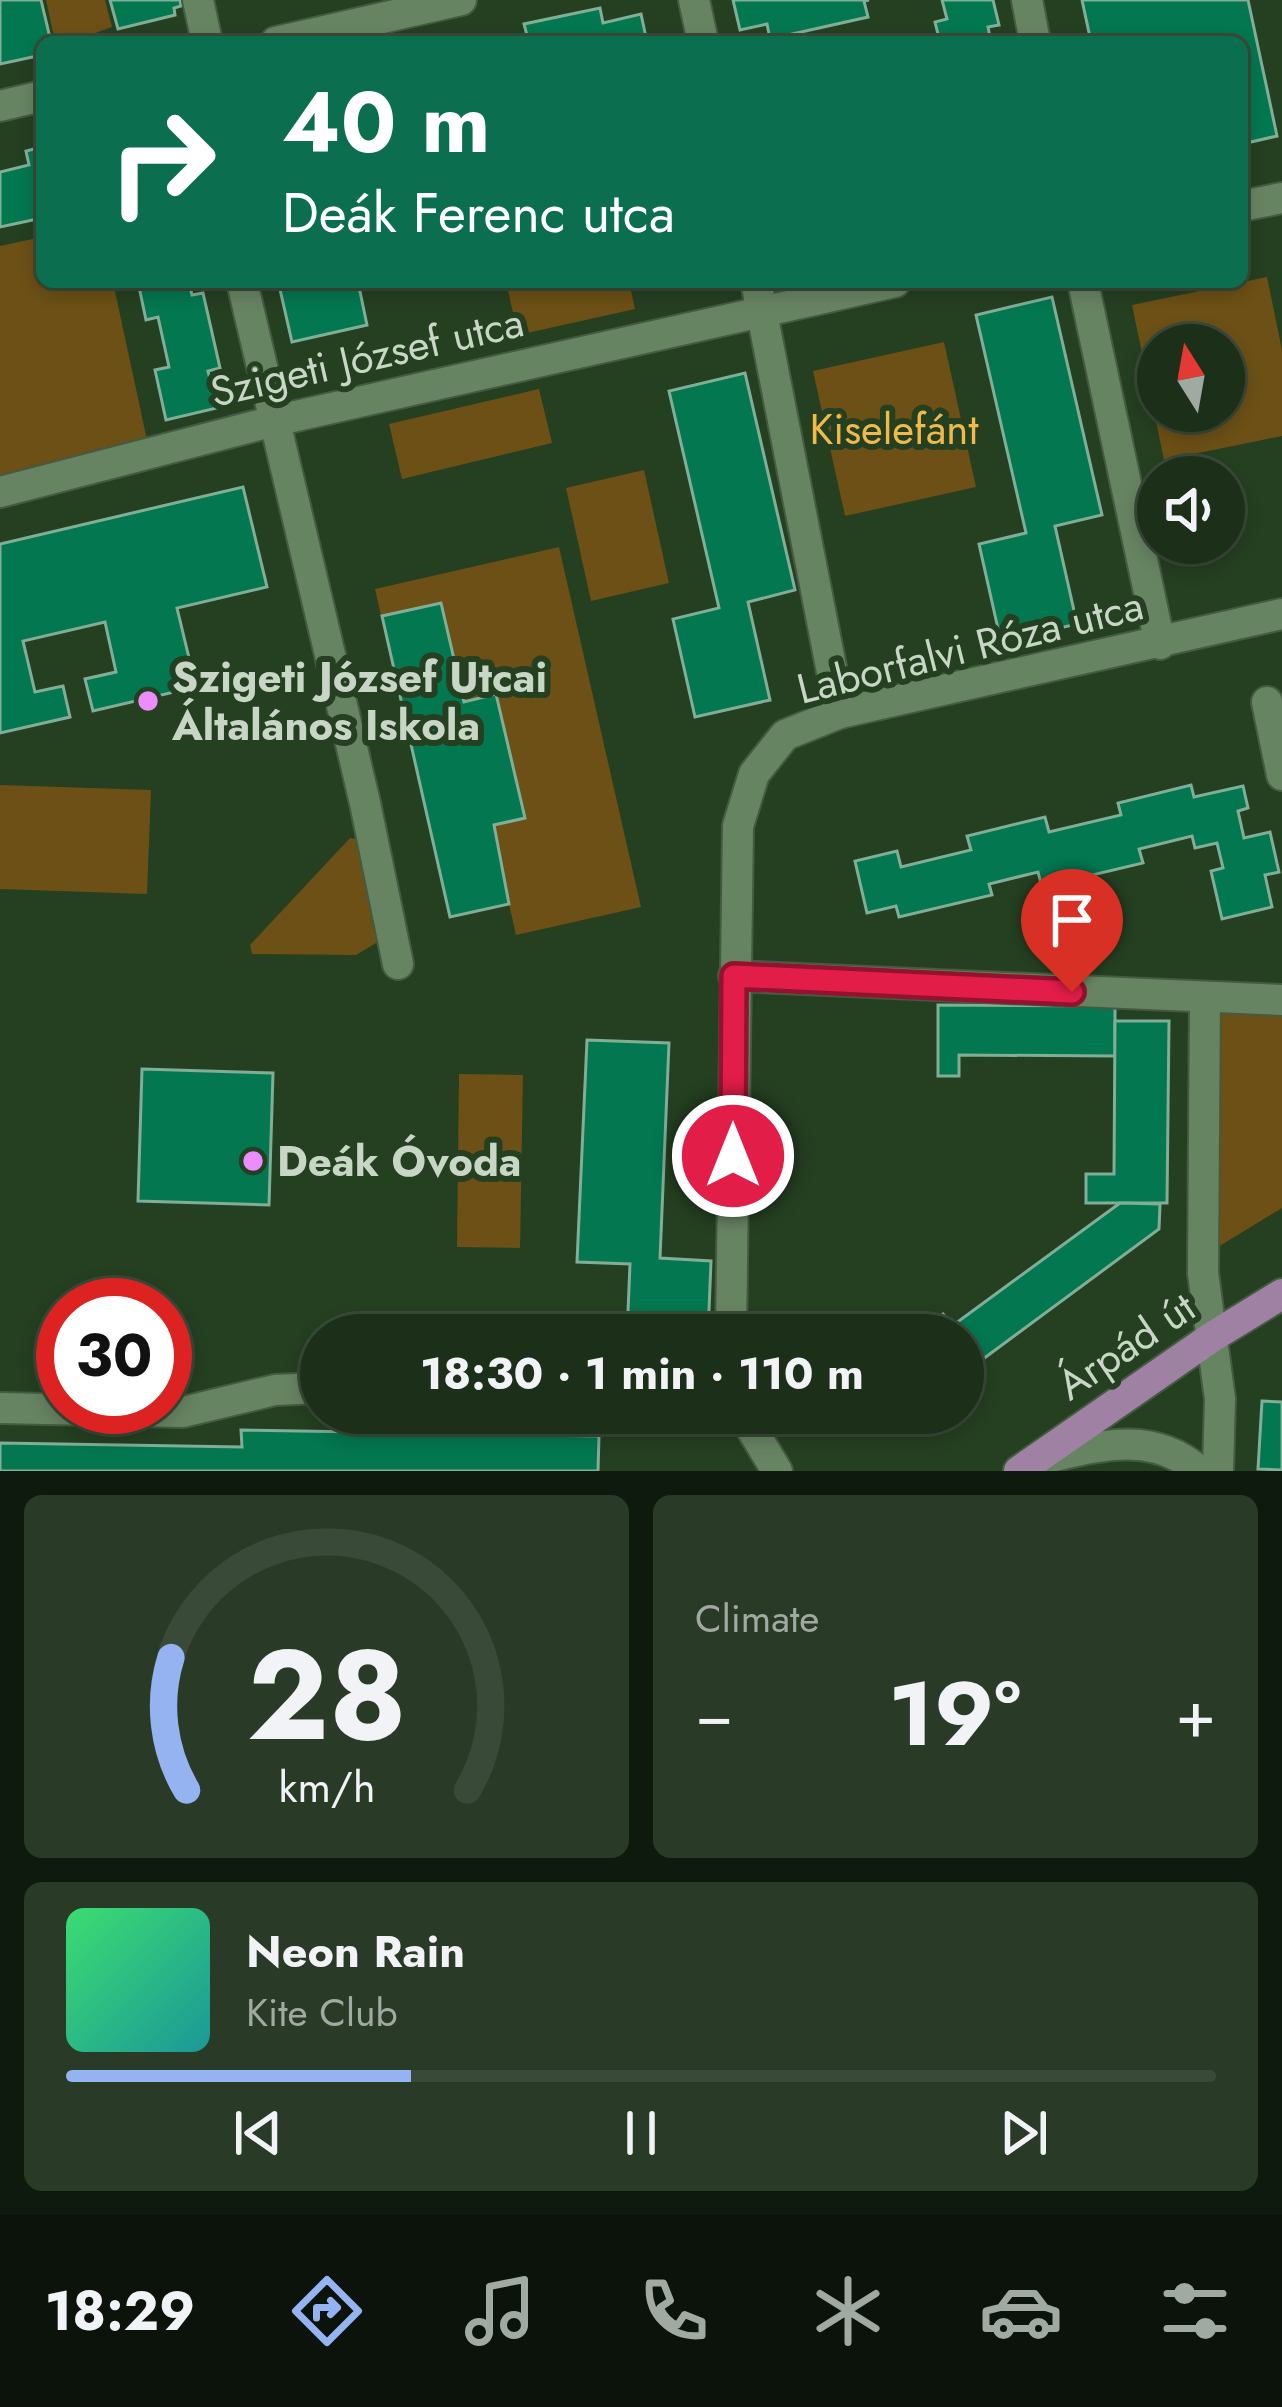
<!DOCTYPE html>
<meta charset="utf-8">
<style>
body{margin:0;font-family:Jost,sans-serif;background:#293b26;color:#f1f3f6;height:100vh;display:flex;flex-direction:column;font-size:45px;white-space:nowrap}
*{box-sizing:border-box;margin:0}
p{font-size:39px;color:#a0a9a2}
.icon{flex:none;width:66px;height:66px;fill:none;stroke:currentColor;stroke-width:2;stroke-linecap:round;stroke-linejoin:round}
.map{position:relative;height:1471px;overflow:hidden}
.details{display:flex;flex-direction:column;gap:24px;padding:24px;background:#0f1a0e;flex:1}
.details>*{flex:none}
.hud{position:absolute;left:36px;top:36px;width:1212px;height:252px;border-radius:18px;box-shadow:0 6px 18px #0003,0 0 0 3px #3a4a38;background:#0b6e4f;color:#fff;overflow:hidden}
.needle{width:78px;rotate:349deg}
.fabs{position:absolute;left:1137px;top:324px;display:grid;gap:24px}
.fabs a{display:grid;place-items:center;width:108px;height:108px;border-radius:50%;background:#1c2f19;box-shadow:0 6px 18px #0003,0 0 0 3px #3a4a38;font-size:60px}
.speed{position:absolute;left:36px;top:1278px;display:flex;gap:24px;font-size:60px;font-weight:700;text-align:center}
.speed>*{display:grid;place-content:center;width:156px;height:156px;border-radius:50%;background:#1c2f19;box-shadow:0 6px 18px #0003,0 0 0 3px #3a4a38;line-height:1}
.speed .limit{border:18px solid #d22;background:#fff;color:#111}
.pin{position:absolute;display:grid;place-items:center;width:102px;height:102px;color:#fff;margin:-123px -51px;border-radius:50% 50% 50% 0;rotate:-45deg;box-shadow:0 0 12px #0007}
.pin .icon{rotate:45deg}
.me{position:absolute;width:132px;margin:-66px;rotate:0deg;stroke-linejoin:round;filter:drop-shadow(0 0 9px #0008)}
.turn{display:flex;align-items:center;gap:42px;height:252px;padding:0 48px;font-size:54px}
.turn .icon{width:156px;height:156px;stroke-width:2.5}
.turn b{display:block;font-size:84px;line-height:102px}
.big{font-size:90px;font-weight:700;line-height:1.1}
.details .tile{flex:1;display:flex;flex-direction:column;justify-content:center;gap:18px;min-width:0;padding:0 42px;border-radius:18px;background:#293b26}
.details .dial{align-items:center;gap:0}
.dial svg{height:312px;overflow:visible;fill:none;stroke:#3a4a38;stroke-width:7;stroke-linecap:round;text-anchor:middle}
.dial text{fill:#f1f3f6;stroke:none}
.song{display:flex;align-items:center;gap:36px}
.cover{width:144px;height:144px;border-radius:18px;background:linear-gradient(135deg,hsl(140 70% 55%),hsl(180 70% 35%))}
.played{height:12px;border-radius:6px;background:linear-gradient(90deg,#95b2f1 30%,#3a4a38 30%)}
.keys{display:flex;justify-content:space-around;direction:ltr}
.heat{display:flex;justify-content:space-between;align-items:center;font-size:66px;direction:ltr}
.details .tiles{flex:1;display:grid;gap:24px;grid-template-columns:1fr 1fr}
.tile:last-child{grid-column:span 2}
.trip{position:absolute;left:300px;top:1314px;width:684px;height:120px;border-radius:60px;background:#1c2f19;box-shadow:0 6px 18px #0003,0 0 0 3px #3a4a38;font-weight:700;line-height:120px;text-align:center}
.menu{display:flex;height:192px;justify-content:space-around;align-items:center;background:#0b130a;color:#a0a9a2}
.menu .icon{width:84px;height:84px}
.menu .on{color:#95b2f1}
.menu b{font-size:54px;color:#f1f3f6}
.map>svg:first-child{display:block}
.green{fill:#6c5016;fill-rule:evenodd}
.building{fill:#03774f;stroke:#80ae96;stroke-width:3}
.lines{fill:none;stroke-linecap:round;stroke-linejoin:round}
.minor-casing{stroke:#445a41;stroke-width:34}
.major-casing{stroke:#445a41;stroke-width:34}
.minor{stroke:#678462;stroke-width:30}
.major{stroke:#9f81a4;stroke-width:30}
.route-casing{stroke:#92132f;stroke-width:30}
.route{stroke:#e11d48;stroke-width:21}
.poi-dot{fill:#eb8dfc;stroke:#253f21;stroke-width:4.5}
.labels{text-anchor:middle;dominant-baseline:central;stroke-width:12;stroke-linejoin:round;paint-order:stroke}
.street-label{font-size:42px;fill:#c8d7c5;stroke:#253f21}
.park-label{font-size:42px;fill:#f1b949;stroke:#253f21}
.poi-label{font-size:42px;font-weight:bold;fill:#c8d7c5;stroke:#253f21;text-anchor:start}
</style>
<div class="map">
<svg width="1282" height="1471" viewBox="0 0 1282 1471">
<rect width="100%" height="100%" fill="#253f21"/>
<g class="green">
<path d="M46,0H105L112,27L70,42H55Z"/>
<path d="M42,237V282H113L147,440L0,481V246Z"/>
<path d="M1267,277L1282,350V436L1164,460L1132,305ZM1158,345H1224V411H1158Z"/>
<path d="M506,282H629L635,309L518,335Z"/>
<path d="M944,342L976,487L845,516L813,371Z"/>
<path d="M539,389L552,443L402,479L389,424Z"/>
<path d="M644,470L669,583L591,601L566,488Z"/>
<path d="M559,547L641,907L516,935L509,904L450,917L375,589Z"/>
<path d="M0,785L151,790L147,894L0,889Z"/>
<path d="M350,838L360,840L380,931L376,943L356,955L252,954L250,945Z"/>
<path d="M1216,1006L1282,1009V1208L1213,1250Z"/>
<path d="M459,1074L523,1075L520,1248L457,1247Z"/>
</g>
<g class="building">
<path d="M0,0H41L51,42H42V55L0,64Z"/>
<path d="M110,0H180L181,6L174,8L175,15L118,29Z"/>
<path d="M733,0H869L864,1L868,17L770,39L767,24L740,30Z"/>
<path d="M942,0H993L999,25L988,27L991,42H940L935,22L947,19Z"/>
<path d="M1082,0H1248L1277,136L1242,144V42H1091Z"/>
<path d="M600,8L603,23L641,14L647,42H514L528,39L524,24Z"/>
<path d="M42,147V218L0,227V172L29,165L26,151Z"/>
<path d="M138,282H189L192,295L203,293L220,368L208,371L217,408L166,420L155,370L169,367L158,317L146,320Z"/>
<path d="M294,282H358L367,325L292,342L279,285Z"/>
<path d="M1052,297L1102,515L1055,526L1077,624L1001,642L979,544L1026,533L976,315Z"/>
<path d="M745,373L795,590L748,602L770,700L695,717L673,619L719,608L669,391Z"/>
<path d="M243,487L267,587L177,608L196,687L93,711L85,679L116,672L105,622L23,641L35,692L63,686L70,717L0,733V544Z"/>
<path d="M441,603L464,702L496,694L525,818L494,825L509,904L450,917L382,616Z"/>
<path d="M1191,785L1194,797L1243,786L1248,808L1238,811L1244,838L1270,832L1279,872L1265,875L1272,907L1222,919L1211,871L1223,868L1217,843L1195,848L1192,836L1139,849L1143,863L1042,887L1038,872L989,884L992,895L899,917L896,906L867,913L855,861L897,851L901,867L971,850L967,836L1045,817L1049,832L1121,815L1118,803Z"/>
<path d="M938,1005L1115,1006V1056L959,1055V1076H938Z"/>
<path d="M1115,1021H1169L1167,1203H1086V1174H1114Z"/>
<path d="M587,1040L669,1043L660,1258L711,1261L708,1335H627L630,1264L577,1262Z"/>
<path d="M142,1069L273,1073L269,1205L138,1201Z"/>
<path d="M1120,1203L1160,1204L1159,1229L979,1362L963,1335L952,1326Z"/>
<path d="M943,1314L959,1335H915Z"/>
<path d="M963,1341L984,1369L963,1385Z"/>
<path d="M1262,1401L1282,1402V1470L1258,1469Z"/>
<path d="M241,1430L599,1436L598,1471H0V1443L242,1447Z"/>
</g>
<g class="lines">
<g class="minor-casing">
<g id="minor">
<path d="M198,0L207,42"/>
<path d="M694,0L703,42"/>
<path d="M1027,0L1035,42"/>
<path d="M276,42L461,0"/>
<path d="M0,106L42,96"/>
<path d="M1242,206L1282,198"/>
<path d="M242,282L365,803L398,964"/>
<path d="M756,282L840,713"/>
<path d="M1083,282L1160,644"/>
<path d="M0,492L274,421L895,282"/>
<path d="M1267,702L1282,775"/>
<path d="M734,976L1282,1000"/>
<path d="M1205,998L1203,1273L1220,1399L1218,1471"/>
<path d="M731,1335L738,826L754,774L785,735L840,713L1282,614"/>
<path d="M0,1408L183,1412L275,1390L321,1388"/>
<path d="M742,1413L777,1471"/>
<path d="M1038,1460C1094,1447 1151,1428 1199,1471"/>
</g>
</g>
<g class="major-casing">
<path id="major" d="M1019,1471L1212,1337L1282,1294"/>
</g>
<use href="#minor" class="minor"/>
<use href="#major" class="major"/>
</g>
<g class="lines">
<g class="route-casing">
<path id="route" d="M733,1156L734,976L1072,992"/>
</g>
<use href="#route" class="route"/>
</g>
<g class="poi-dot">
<circle cx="148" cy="701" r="12"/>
<circle cx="253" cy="1161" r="12"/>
</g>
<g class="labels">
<g class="street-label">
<text transform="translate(367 357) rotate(-13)">Szigeti József utca</text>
<text transform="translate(970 647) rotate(-14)">Laborfalvi Róza utca</text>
<text transform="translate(1126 1346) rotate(-34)">Árpád út</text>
</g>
<g class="park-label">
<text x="894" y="429">Kiselefánt</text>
</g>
<g class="poi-label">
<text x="172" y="677">Szigeti József Utcai<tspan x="172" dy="48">Általános Iskola</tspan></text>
<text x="277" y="1161">Deák Óvoda</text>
</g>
</g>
</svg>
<div class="fabs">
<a><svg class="needle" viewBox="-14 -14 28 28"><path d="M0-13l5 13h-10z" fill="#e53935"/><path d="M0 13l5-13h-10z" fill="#a0a9a2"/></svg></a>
<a><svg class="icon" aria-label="sound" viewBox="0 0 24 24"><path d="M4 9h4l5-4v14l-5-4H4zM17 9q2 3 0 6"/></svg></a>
</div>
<div class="speed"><div class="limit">30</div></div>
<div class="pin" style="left:1072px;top:992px;background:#d93025"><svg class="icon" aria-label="arrive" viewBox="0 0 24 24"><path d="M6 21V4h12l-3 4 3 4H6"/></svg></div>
<svg class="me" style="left:733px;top:1156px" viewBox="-20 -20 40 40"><circle r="17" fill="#e11d48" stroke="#fff" stroke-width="3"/><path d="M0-11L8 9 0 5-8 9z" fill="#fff"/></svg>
<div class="trip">18:30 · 1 min · 110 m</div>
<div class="hud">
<div class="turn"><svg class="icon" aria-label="right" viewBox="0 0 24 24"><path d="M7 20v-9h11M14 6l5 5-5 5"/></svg><div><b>40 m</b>Deák Ferenc utca</div></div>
</div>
</div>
<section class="details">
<div class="tiles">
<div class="tile dial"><svg viewBox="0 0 100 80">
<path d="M14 69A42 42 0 1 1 86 69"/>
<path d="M14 69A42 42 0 0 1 10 35" stroke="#95b2f1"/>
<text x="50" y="56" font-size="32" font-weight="700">28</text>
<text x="50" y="72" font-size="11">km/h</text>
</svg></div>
<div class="tile"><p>Climate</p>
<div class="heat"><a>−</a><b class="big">19°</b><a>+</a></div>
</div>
<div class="tile">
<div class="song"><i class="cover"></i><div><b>Neon Rain</b><p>Kite Club</p></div></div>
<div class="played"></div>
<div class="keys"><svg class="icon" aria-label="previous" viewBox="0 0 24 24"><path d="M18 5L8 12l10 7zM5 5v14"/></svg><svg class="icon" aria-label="pause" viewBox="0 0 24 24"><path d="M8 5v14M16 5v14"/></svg><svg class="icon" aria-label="next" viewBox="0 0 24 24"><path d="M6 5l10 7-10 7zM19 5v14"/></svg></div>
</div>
</div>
</section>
<nav class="menu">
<b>18:29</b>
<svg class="icon on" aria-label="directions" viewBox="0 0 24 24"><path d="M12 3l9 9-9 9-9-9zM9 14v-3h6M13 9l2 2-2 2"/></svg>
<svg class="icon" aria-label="music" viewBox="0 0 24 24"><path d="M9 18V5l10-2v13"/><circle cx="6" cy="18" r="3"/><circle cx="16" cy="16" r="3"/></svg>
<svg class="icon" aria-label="phone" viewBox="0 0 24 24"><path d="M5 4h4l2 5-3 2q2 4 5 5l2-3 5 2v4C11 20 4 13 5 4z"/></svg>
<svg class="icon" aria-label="climate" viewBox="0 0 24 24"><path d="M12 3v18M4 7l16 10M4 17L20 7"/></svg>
<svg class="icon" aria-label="car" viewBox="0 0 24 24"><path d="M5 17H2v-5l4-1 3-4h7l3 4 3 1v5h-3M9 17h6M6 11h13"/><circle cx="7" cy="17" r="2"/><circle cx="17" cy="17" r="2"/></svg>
<svg class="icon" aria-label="filters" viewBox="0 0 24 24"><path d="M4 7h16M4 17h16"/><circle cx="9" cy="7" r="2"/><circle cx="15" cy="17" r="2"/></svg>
</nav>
